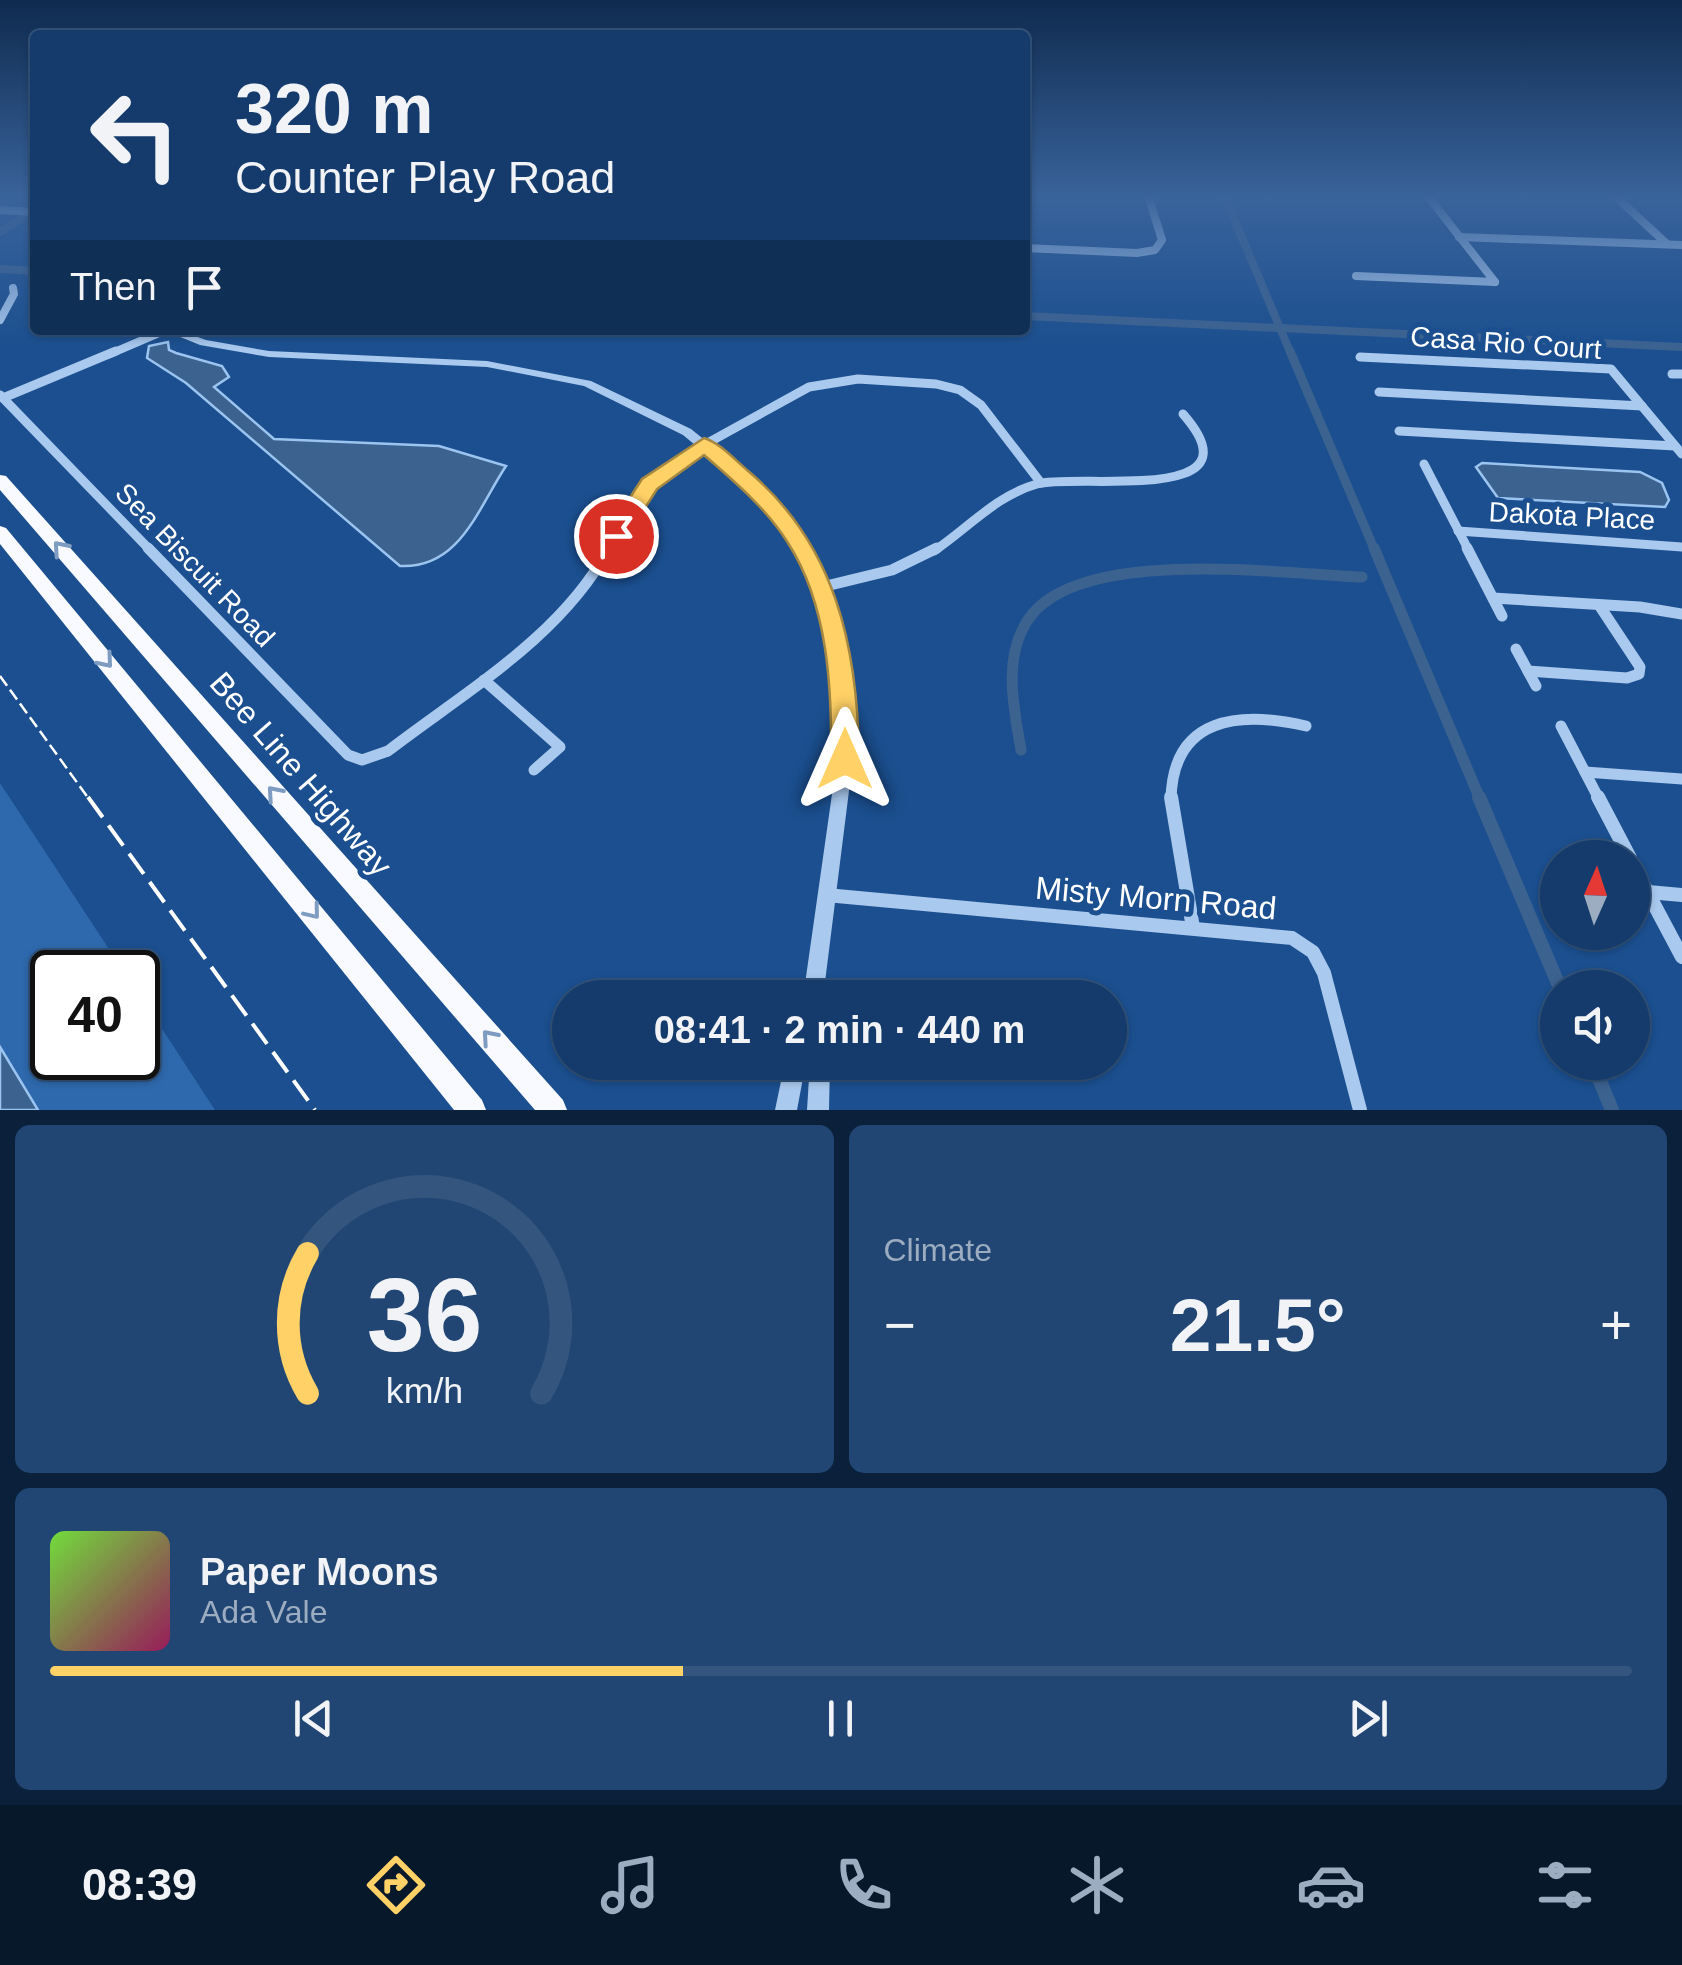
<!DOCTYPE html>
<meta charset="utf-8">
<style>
body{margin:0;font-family:Arial,sans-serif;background:#214673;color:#f1f3f6;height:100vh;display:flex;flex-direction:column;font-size:38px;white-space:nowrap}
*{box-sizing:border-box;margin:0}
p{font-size:32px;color:#9dadc1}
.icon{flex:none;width:55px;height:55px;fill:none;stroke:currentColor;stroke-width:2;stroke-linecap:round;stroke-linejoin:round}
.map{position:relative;height:1110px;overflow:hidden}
.details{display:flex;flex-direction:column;gap:15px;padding:15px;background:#0b203b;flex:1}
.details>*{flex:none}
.guide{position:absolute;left:30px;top:30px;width:1000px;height:305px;border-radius:10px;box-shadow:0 2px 8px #0004,0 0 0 2px #33557e;background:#143b6b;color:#f1f3f6;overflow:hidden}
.needle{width:65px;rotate:3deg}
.fabs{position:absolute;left:1540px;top:840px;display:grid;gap:20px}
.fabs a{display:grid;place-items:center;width:110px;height:110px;border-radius:50%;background:#143b6b;box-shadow:0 2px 8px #0004,0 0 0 2px #33557e;font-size:50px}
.speed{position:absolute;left:30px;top:950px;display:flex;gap:20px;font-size:50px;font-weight:700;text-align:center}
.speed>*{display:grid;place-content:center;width:130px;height:130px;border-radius:50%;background:#143b6b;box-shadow:0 2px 8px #0004,0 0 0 2px #33557e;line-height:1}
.speed .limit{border:5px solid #111;border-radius:15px;background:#fff;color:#111}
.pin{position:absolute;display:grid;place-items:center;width:85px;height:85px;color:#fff;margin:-42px;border:5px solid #fff;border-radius:50%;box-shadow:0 2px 10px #0007}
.me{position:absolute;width:110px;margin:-55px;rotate:0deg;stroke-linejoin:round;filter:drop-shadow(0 0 8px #0008)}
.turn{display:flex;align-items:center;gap:35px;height:210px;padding:0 40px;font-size:45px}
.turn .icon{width:130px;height:130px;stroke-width:2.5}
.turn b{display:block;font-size:70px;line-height:85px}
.then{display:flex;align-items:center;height:95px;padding:0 40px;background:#0003;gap:20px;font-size:38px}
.big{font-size:75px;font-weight:700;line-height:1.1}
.details .widget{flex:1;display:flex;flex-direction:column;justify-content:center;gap:15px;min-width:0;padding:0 35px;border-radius:15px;background:#214673}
.details .dial{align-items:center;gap:0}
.dial svg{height:260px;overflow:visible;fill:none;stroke:#33557e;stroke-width:7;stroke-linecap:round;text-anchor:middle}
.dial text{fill:#f1f3f6;stroke:none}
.song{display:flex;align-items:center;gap:30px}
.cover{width:120px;height:120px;border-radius:15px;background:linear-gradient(135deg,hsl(100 70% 55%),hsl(330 70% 35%))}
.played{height:10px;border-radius:5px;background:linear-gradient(90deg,#ffd166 40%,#33557e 40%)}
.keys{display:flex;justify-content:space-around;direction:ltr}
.heat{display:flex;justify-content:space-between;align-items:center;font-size:55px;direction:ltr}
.details .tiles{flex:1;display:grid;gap:15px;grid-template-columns:1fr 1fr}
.widget:last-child{grid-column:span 2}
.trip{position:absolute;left:552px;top:980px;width:575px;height:100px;border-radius:50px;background:#143b6b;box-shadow:0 2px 8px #0004,0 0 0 2px #33557e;font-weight:700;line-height:100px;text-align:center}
.dock{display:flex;height:160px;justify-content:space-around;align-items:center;background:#08182b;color:#9dadc1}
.dock .icon{width:70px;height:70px}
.dock .selected{color:#ffd166}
.dock b{font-size:45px;color:#f1f3f6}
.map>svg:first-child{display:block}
.green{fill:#2e69ad}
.water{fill:#3c6290;stroke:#9cc4f0;stroke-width:2.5}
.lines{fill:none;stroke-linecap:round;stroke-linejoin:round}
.canal-far3{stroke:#3c6290;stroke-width:8}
.canal-far2{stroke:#3c6290;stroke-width:9}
.canal-far1{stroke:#3c6290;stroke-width:11}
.canal{stroke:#3c6290;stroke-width:14}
.minor-far3{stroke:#a9c9ee;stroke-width:8}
.minor-far2{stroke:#a9c9ee;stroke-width:9}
.minor-far1{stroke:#a9c9ee;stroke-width:11}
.minor{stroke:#a9c9ee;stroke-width:14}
.tertiary{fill:#a9c9ee;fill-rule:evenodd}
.trunk{fill:#f8faff;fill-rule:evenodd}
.rail-far1{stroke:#fff;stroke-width:2.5;stroke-dasharray:12 5;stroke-linecap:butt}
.rail{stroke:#fff;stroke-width:4;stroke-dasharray:25 10;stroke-linecap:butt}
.oneway{stroke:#7e9cc1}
.route{fill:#ffd166;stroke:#a68842;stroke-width:2.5}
.labels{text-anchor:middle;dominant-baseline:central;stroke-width:10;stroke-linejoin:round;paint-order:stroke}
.street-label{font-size:28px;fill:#fff;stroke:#1b4f8f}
.near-street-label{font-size:32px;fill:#fff;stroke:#1b4f8f}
</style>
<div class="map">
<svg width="1682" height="1110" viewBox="0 0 1682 1110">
<rect width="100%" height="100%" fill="#1b4f8f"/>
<path class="green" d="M0,783L124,972H52V1058H138V992L215,1110H0Z"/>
<g class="water">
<path d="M168,342L169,350L176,353L222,366L229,377L214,387L274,439L439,446L506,466C478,508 460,569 400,566L186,383L147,358L149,346Z"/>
<path d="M1482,463L1640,472L1662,483L1669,500L1665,507L1498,498L1476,467Z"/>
<path d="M0,1047L38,1110H0Z"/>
</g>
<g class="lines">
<g class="canal-far3">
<path d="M1224,195L1291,354"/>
<path d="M0,232L25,216"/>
<path d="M0,269L35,271"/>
<path d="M1025,316L1682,347"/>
</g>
<path class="canal-far2" d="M1290,351L1375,551"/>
<g class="canal-far1">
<path d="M1374,548L1480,799"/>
<path d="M1021,750C1014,709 1003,661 1026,623C1072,544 1281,574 1362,577"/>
</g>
<g class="canal">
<path d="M1479,797L1560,988"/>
<path d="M1592,1062L1612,1110"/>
</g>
<g class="minor-far3">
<path d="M1427,195L1495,282"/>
<path d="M1614,195L1667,244"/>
<path d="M0,210L35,212"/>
<path d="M1459,237L1682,245"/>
<path d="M1025,248L1137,253L1155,250L1162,240L1148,195"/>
<path d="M1356,276L1495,282"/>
<path d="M0,320L14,294L13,288"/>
<path d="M110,354L166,330"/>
</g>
<g class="minor-far2">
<path d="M1360,357L1611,369L1682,454"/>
<path d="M1672,374H1682"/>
<path d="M1379,392L1642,406"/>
<path d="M0,395L151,551"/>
<path d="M3,398L116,351"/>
<path d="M1399,431L1675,446"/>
<path d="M1424,464L1469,551"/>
<path d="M1458,531L1682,547"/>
<path d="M608,551L632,506L658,476L704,445L809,387L858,379L936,384L960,390L981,405L1041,483"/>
<path d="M934,551C968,528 997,495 1037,484C1079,473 1264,506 1183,414"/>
</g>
<g class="minor-far1">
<path d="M148,548L348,755L362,760L388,751C466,691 561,637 609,548"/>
<path d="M1467,548L1502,616"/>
<path d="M822,587L892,570L937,548"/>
<path d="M1493,598L1640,607L1682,614"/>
<path d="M1516,649L1536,686"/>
<path d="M1528,671L1627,678L1639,674L1640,667L1599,605"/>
<path d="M484,680L560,747L534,770"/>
<path d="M1561,726L1599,799"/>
<path d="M1585,772L1682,779"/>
<path d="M1171,799C1173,716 1240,711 1306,726"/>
</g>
<g class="minor">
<path d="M1171,797L1193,928"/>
<path d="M1598,797L1630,858"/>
<path d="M1632,863L1682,957"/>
<path d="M1648,892L1682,895"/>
<path d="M826,895L1292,938L1313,952L1324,973L1360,1110"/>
</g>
<g class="tertiary">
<path d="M163,330H178L206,340L269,351L487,361L591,381L691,429L758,483L819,562L829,587L853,693V759L823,998H803L837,759V693L815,587L806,564L748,489L683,435L584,386L487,367L269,357L200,345Z"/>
<path d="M785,1062H806L797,1110H775Z"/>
<path d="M810,1062H830L829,1110H807Z"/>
</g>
<g class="trunk">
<path d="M0,475L6,476L563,1100L567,1110H535L0,490Z"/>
<path d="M0,526L6,528L482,1100L486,1110H454L0,544Z"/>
</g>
<path class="rail-far1" d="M0,676L89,799"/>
<path class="rail" d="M88,797L315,1110"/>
</g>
<defs><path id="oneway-chevron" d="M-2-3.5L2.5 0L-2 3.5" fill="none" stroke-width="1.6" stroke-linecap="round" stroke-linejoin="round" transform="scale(2.5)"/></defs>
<g class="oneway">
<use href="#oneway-chevron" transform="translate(60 548) rotate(-131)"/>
<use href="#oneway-chevron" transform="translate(106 661) rotate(50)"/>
<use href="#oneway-chevron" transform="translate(274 793) rotate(-131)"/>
<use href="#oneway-chevron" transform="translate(313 912) rotate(51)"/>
<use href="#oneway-chevron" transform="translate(489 1037) rotate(-131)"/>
</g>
<linearGradient id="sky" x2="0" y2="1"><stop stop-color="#0f2b4f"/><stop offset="0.56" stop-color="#39639b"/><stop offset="1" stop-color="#39639b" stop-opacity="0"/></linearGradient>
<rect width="1682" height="351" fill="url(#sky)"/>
<path class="route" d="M704,438C720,443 734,459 747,470C836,544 858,648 859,759L855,767L845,771L835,767L831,759C832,688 828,605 788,543C767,509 734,481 704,455L657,489L624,541L616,543L605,536L642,479Z"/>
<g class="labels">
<g class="street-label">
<text transform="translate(1506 343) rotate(4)">Casa Rio Court</text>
<text transform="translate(1572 516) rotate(3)">Dakota Place</text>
<text transform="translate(195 565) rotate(46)">Sea Biscuit Road</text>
</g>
<g class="near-street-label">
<text transform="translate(301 774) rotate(49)">Bee Line Highway</text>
<text transform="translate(1156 898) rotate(5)">Misty Morn Road</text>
</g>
</g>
</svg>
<div class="fabs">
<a><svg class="needle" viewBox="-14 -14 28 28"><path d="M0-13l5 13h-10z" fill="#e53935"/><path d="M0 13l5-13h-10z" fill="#9dadc1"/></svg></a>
<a><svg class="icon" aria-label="sound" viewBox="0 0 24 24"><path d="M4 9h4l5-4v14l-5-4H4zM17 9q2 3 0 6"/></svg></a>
</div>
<div class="speed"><div class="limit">40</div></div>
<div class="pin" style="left:616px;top:536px;background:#d93025"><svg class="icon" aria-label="arrive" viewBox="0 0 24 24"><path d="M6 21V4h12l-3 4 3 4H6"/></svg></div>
<svg class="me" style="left:845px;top:759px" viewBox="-20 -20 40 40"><path d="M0-17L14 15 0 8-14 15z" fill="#ffd166" stroke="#fff" stroke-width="4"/></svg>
<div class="trip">08:41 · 2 min · 440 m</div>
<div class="guide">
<div class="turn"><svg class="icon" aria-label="left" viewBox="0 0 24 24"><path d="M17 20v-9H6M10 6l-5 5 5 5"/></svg><div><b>320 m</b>Counter Play Road</div></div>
<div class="then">Then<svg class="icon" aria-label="arrive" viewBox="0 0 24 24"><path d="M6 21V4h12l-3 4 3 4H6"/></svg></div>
</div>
</div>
<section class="details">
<div class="tiles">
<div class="widget dial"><svg viewBox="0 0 100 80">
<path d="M14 69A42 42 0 1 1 86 69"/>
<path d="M14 69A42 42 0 0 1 14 26" stroke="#ffd166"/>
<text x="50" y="56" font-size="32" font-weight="700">36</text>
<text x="50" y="72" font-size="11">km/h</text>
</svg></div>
<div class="widget"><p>Climate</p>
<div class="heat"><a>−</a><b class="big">21.5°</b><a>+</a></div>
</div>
<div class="widget">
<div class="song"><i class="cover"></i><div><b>Paper Moons</b><p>Ada Vale</p></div></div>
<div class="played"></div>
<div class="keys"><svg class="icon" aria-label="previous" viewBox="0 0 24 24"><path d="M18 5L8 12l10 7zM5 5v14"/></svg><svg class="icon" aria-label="pause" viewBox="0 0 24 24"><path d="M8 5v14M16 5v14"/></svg><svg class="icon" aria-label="next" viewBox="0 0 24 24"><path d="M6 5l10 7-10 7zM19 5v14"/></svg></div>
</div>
</div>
</section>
<nav class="dock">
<b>08:39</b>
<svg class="icon selected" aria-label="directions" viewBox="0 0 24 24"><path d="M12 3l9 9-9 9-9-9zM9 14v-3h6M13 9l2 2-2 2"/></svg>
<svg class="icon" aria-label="music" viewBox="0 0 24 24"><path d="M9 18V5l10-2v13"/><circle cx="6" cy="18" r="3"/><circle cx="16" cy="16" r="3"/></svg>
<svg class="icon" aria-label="phone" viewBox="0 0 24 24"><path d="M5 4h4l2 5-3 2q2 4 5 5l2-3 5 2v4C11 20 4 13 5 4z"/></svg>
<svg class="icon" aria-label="climate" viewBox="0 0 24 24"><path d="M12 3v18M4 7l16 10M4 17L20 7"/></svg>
<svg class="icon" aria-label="car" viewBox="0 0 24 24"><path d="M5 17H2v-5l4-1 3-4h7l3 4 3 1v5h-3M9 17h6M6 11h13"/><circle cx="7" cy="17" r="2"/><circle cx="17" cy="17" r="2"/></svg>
<svg class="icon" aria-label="filters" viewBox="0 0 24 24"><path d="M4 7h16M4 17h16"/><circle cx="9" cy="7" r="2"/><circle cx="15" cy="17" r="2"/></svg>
</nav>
